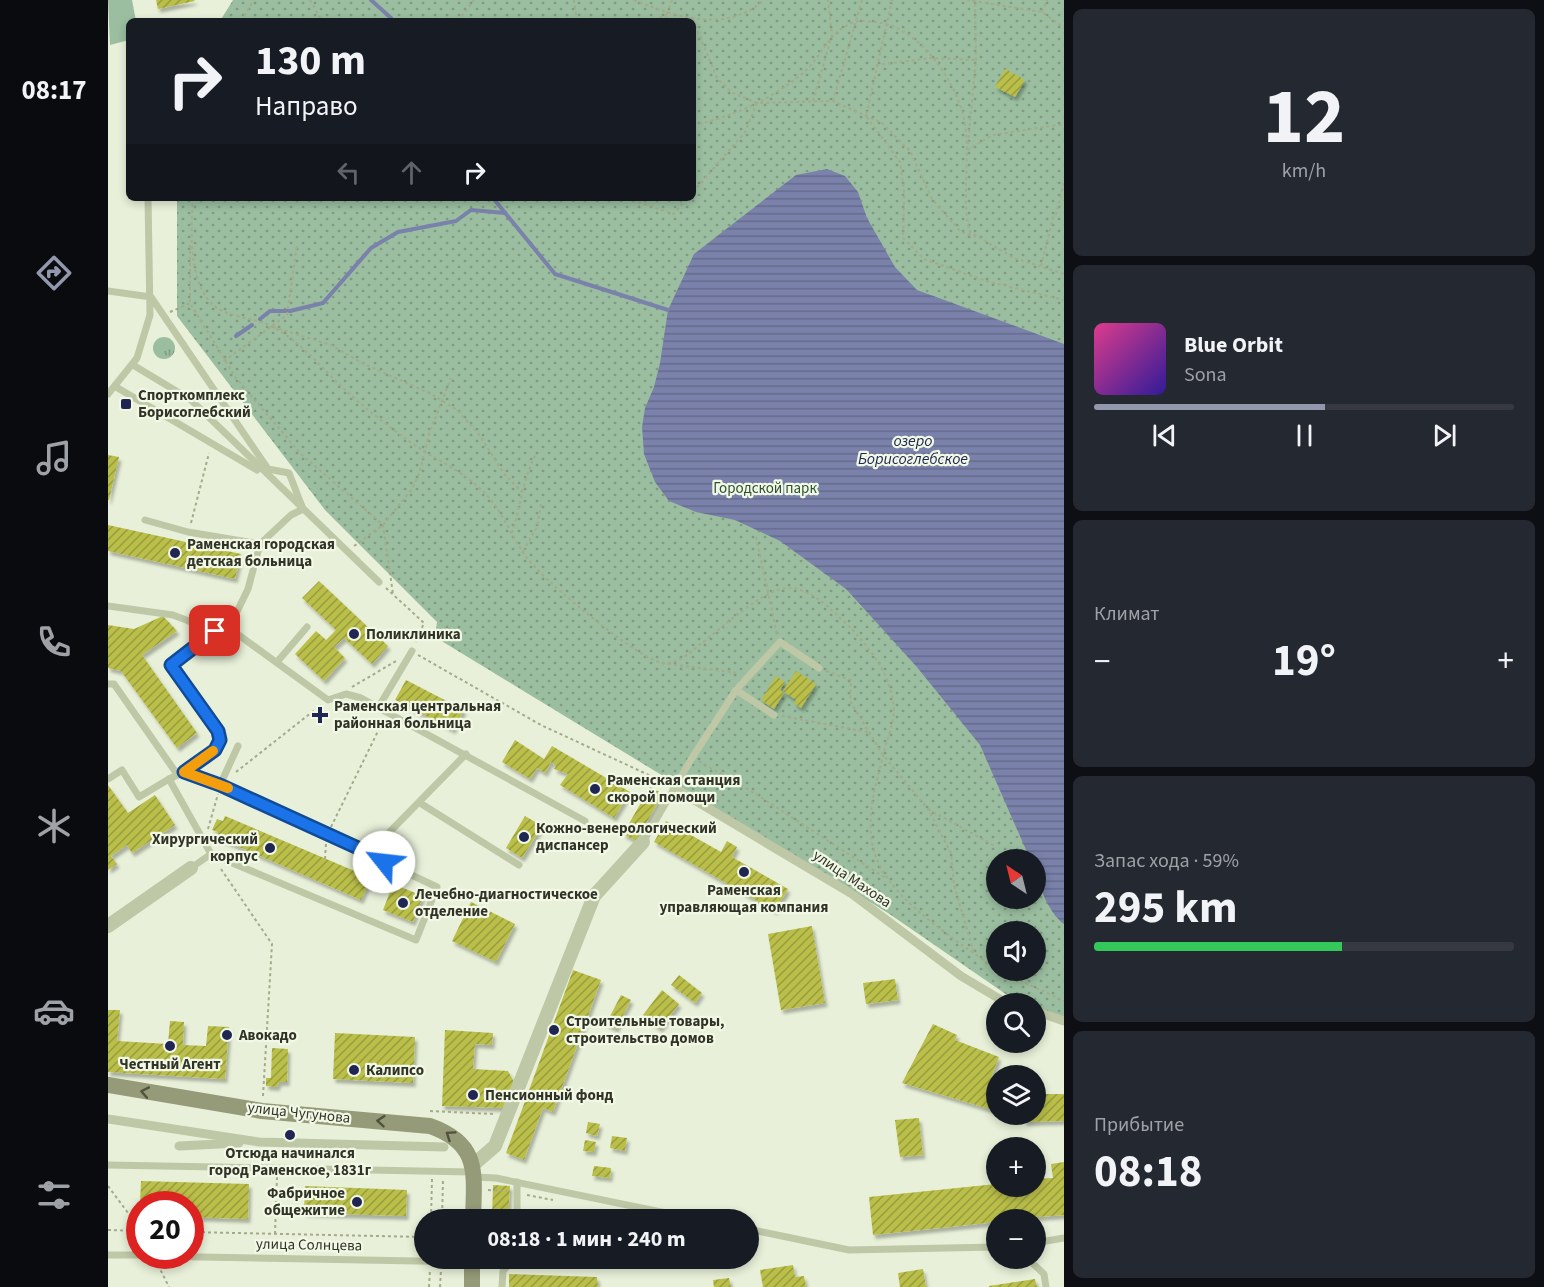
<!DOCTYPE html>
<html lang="ru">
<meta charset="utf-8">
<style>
body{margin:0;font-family:"Source Sans 3",sans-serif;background:#242831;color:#f1f3f6;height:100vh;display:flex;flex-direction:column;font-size:22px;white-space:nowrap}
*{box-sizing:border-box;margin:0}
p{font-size:20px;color:#9ea1a6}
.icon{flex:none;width:33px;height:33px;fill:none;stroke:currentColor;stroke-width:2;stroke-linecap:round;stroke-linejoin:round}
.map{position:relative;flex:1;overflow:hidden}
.panel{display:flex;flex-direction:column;gap:9px;padding:9px;background:#0d0f14;width:480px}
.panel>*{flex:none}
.hud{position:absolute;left:18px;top:18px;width:570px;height:183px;border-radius:9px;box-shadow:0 3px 9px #0003;background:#171b24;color:#f1f3f6;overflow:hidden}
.needle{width:39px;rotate:325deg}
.fabs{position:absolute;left:878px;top:849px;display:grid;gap:12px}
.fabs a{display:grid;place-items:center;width:60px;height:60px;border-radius:50%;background:#171b24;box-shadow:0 3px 9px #0003;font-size:30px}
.speed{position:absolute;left:18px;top:1191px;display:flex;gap:12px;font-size:30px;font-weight:700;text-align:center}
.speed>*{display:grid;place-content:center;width:78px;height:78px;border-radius:50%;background:#171b24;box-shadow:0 3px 9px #0003;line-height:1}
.speed .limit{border:9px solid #d22;background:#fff;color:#111}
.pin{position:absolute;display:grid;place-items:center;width:51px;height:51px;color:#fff;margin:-26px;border-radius:12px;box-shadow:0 3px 9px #0006}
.me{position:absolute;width:66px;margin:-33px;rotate:299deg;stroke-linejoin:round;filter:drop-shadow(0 0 4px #0008)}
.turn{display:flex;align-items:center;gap:21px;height:126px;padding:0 30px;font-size:27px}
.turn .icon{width:78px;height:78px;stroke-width:2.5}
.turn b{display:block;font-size:42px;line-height:51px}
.lanes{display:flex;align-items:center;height:57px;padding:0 30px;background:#0003;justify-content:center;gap:30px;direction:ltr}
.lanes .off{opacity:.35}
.big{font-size:45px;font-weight:700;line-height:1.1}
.panel .tile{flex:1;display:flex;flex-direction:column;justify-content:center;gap:9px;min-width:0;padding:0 21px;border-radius:9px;background:#242831}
.panel .dial{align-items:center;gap:0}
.dial b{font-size:78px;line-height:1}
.song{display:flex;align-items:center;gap:18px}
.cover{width:72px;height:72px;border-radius:9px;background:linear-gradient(135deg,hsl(330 70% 55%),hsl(250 70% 35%))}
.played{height:6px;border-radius:3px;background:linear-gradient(90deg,#9297ac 55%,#363941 55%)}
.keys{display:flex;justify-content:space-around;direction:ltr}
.heat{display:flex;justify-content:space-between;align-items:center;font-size:33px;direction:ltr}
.charge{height:9px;border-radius:4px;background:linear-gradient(90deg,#34c759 59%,#363941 0)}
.trip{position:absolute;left:306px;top:1209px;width:345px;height:60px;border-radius:30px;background:#171b24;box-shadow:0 3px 9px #0003;font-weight:700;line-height:60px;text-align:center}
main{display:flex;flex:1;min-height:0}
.tabs{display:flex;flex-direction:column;width:108px;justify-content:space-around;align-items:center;background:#090b0e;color:#9ea1a6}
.tabs .icon{width:42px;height:42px}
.tabs .active{color:#9297ac}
.tabs b{font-size:27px;color:#f1f3f6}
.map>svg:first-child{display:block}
.grass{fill:url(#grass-tufts)}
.park{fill:url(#park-dots);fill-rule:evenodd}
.pitch{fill:#9abe9f}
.water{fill:url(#water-rules)}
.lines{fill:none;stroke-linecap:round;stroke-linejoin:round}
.stream{stroke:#7a82ab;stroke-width:4}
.building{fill:url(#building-hatch);filter:url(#shadow)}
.path{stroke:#a4aa8b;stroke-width:2;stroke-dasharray:3 3;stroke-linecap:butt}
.service{stroke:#bec7a6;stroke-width:7}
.pedestrian{stroke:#bec7a6;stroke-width:9}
.minor{stroke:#bec7a6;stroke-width:14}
.secondary{stroke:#959a78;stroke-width:16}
.oneway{stroke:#50523f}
.route-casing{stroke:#114b97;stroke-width:15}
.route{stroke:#1a73e8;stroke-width:10}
.slow{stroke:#f59e0b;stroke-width:10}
.poi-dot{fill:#1f2652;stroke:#f1f8e5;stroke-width:2}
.labels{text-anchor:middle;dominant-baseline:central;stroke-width:4.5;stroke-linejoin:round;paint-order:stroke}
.poi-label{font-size:15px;font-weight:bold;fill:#323327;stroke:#f1f8e5;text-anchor:start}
.park-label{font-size:15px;fill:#2c5032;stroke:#f1f8e5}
.street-label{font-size:15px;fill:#323327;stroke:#f1f8e5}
.water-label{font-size:16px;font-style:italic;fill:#1f2652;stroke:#f1f8e5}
</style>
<main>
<nav class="tabs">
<b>08:17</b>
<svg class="icon active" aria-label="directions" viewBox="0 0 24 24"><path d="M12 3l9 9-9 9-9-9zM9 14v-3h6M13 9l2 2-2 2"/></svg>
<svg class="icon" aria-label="music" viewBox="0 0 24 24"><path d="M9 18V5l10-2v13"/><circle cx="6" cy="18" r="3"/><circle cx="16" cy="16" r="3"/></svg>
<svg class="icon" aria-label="phone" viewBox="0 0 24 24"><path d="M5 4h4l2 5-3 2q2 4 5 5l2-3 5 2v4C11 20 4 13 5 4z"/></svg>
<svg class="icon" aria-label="climate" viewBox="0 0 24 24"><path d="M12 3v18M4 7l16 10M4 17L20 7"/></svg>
<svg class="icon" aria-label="car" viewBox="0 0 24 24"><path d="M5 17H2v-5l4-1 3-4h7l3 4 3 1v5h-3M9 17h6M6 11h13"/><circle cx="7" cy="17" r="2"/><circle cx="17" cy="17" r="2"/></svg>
<svg class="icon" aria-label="filters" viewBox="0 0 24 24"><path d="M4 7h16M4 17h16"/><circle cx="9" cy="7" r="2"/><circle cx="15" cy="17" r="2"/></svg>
</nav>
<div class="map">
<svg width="956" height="1287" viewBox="0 0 956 1287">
<defs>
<pattern id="grass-tufts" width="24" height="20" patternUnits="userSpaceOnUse" patternTransform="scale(1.5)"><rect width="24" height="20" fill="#9abe9f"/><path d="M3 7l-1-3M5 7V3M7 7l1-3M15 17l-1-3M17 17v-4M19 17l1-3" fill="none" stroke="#7e9b82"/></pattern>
<pattern id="park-dots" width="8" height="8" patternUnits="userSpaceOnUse" patternTransform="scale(1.5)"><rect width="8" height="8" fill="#9abe9f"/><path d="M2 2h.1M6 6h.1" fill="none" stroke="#7e9b82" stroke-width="1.8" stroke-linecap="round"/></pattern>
<pattern id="water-rules" width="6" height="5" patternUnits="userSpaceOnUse" patternTransform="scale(1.5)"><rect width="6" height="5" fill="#7a82ab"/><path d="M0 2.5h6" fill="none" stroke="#656b8b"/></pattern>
<pattern id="building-hatch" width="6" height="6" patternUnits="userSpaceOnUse" patternTransform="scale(1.5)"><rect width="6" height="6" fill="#babf48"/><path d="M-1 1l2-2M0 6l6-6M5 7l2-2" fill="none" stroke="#989c3c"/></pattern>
<filter id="shadow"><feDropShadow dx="2.5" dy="4" stdDeviation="1.5" flood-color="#0004"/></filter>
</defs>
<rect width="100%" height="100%" fill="#e8f0d9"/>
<circle class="grass" cx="56" cy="348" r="11"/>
<path class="park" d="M125,0H956V1022L927,1008V1004L917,1003L902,997L780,913L327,637L329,622L217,510L69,316V198H585V21H112ZM888,860H927V898H888ZM888,932H927V970H888Z"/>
<path class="pitch" d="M0,0H24L28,21H21V40L2,45Z"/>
<path class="water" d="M719,169L737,176L750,192L759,218L787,267L809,290L956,344V924C940,913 927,879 927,860L922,859L872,745L808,666L738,589L672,541L627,520L588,512L561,501L547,482L536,454L534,427L537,408L546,387L552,363L560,310L586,254L688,175Z"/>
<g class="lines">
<g class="stream">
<path d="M263,0L283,18"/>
<path d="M385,198L447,274L560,310"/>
<path d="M152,319L162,311H182L215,303L263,248L290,232L348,221L363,210L397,213"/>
<path d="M128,336L144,325"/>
</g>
</g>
<g class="building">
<path d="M48,0H86L87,1L50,9Z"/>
<path d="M897,69L917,80L907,97L887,87Z"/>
<path d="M0,455L11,457L1,500H0Z"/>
<path d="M0,525L133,554L127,579L0,551Z"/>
<path d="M211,581L280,646L264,664L236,638L226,647L237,658L216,681L187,654L208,631L218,640L228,630L194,598Z"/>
<path d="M55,616L69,631L34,655L89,733L69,748L13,671L0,668V625L26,629Z"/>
<path d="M688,671L708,684L693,708L686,703L688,700L675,691Z"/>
<path d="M668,676L677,682L672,690L676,693L666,709L653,700Z"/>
<path d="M298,680L356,710L345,730L287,700Z"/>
<path d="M407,740L436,759L444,746L522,792L506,818L452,785L460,774L446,769L448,766L443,762L437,773L429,768L422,779L394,762Z"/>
<path d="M0,785L20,813L47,795L67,825L24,853L19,845L3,856L9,864L0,870Z"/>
<path d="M542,787L555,794L528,841L515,834Z"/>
<path d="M117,816L263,878L253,900L108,837L110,832L104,830L109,819L115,821Z"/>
<path d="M417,816L434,826L414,858L398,848Z"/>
<path d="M558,821L613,852L619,841L629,847L624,857L680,889L667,911L546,842Z"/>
<path d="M285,884L315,896L305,922L275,910Z"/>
<path d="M363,902L407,924L388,962L344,941Z"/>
<path d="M704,926L717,1003L673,1010L660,934Z"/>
<path d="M465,970L493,980L445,1112L435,1108L416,1160L398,1153Z"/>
<path d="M571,975L594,993L587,1003L563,985Z"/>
<path d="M787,979L790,1000L758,1004L755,983Z"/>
<path d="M554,990L571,1004L552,1029L535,1015Z"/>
<path d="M513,995L523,1000L508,1029L498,1024Z"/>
<path d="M0,1010H12L9,1041L60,1044L62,1021L76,1022L75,1045L98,1046L100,1026L121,1027L117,1079L0,1072Z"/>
<path d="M825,1024L849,1035L847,1040L891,1057L883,1078L888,1081V1111L794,1083Z"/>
<path d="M337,1030L385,1033L384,1045L367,1044L365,1069L400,1071L407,1084L399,1108L334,1106Z"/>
<path d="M227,1033L307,1037L305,1083L225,1079Z"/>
<path d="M164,1048L180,1049L179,1082H171L169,1087L158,1086V1078H163Z"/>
<path d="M927,1094H956V1121L916,1122V1114H927Z"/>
<path d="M811,1118L815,1155L792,1157L787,1120Z"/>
<path d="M480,1122L492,1124L489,1136L478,1133Z"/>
<path d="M504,1136L519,1138L517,1151L502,1148Z"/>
<path d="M477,1140L488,1142L486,1152L475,1151Z"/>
<path d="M956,1162V1215L888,1220V1222L765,1235L761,1197L888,1184V1186H927V1179L945,1178L943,1164Z"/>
<path d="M486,1166L503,1168L502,1178L484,1176Z"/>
<path d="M33,1181L141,1184L140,1219L82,1217V1204H32Z"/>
<path d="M385,1185L402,1186L400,1220H384Z"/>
<path d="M197,1186L299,1190L298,1216L196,1213Z"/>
<path d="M685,1265L687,1277L696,1276L698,1287H655L652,1270Z"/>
<path d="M815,1269L818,1287H792L790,1273Z"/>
<path d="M401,1274L489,1277L490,1287H401Z"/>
<path d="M621,1278L623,1287H606L605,1280Z"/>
<path d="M927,1279L929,1287H881V1286Z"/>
</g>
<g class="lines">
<g class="path">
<path d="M202,0L214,21"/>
<path d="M466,0L469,21"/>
<path d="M526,0C568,17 618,34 656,0"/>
<path d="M784,0L758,116L792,162L796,191L795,238L816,259L878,281L956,300"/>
<path d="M859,0L934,12L956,28"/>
<path d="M934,12L939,0"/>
<path d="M559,14L564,0"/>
<path d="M585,20L609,78L623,92L649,103L725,101L774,123L802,151L824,199L853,232L868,237"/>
<path d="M133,21L146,0"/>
<path d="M350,21L366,0"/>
<path d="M546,21L559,14L558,21"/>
<path d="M768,65L824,58L867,60"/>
<path d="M705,101L724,35L720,0"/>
<path d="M725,101L754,0"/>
<path d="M585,125C625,117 664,99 695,73C715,56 718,33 746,22C751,20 758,21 764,22C805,23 839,69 852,105C867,145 851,195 862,232L906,258L956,274"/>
<path d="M860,144L868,60L867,3L864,0"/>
<path d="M859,150L885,135L956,124"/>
<path d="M585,192L637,132L649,103"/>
<path d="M85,198C83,227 80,278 102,302C117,318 145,317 163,326C192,341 211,365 234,387C254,406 279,425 302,442C329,461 361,473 383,500C400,521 408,548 427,567C445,587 531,660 555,663C567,665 581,654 590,646C611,631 660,583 685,588C700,591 714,601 725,611C754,638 784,669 786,711C786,721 781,734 778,744C769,782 753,823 770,862C789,904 851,942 888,969"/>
<path d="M519,198L565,214L580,198"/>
<path d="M571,198L573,205"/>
<path d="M948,215L956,182"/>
<path d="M82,245V303L128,378L193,454L275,525L285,594"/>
<path d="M933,266L946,214"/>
<path d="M62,312L82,303"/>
<path d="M165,327L223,345L254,363L323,394L349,410L370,433L397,475L414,492"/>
<path d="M116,361L179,315L189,245"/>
<path d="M83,523L101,453"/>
<path d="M404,533C413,505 414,481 428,454"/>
<path d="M648,537L669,634"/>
<path d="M246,546L275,525L304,489L311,474L322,431L343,378"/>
<path d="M415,551L429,527L433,504"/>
<path d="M278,588L316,623L308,642"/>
<path d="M310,655L433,725L558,783"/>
<path d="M560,664L631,673"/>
<path d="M718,671L743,680L742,701L775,755L820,809L843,853L846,885L866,953"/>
<path d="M244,687L288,661"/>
<path d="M674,716L760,732"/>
<path d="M591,761L648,794L779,879"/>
<path d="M128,772L213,705"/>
<path d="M820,809L887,846"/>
<path d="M223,827L275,721"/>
<path d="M100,829L110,794"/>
<path d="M217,859L218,843"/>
<path d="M113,869L164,944L155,1096"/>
<path d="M890,970L956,1001"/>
<path d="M322,1111L385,1114"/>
<path d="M0,1186L32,1229"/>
<path d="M380,1190L399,1191"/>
<path d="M419,1195L445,1200"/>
<path d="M323,1218L324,1179"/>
<path d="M323,1220L334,1218"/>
<path d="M334,1220L335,1180"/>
<path d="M0,1230L32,1231"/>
<path d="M82,1232L316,1237"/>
<path d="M167,1234L169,1177"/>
<path d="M50,1265L61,1287"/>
<path d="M321,1287L322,1270"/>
<path d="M332,1287L333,1269"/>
</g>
<g class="service">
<path d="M0,291L43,297L160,469L181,473L195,509L183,515L152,544L140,589L121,628L107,631L63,665L110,731L112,740L107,750L76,772"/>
<path d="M25,365L83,400L271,582"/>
<path d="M8,387L149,470"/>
<path d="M0,394L29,358L42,315L40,198"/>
<path d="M37,520L80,532L152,544"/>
<path d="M0,606L65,615L107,631"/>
<path d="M121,628L220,700L238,694L253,698L477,821"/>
<path d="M169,662L199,627"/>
<path d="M0,684H6L69,774"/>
<path d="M628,690L666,715"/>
<path d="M270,708L304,651"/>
<path d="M0,779L14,770L31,797L61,779L103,854L83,868"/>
<path d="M61,779L76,772L112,785L329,887L308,940L103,854"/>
<path d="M112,785L130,746"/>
<path d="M312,803L411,865"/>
<path d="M535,842L584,758L628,690L672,642L711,668"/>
<path d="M261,853L358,754"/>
<path d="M0,1165L363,1172"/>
<path d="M366,1177L388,1178L592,1220"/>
<path d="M409,1220V1182"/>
<path d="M640,1229L741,1250L888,1247"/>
<path d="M927,1243L956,1238"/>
<path d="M0,1255H32"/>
<path d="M37,1256L364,1262"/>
<path d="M919,1258L936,1274L938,1287"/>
<path d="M394,1287L395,1271L407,1258"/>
</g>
<g class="pedestrian">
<path d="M566,788L744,894L853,976L900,1004"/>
<path d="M927,1011L956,1021"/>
<path d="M0,1119L151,1142L336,1147"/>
<path d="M71,1146L131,1143"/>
</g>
<g class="minor">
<path d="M0,926L83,868"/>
<path d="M365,1165L387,1146L486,896L535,842"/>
</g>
<g class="secondary">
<path d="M0,1085L154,1111L322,1126C373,1144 366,1174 365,1220"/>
<path d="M364,1287V1258"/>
</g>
</g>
<defs><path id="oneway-chevron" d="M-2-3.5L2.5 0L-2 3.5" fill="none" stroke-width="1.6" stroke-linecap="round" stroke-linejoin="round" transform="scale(1.5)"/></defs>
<g class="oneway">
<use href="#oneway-chevron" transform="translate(37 1092) rotate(-169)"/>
<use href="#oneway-chevron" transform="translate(273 1121) rotate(-175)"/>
<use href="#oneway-chevron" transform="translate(342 1135) rotate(-146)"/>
</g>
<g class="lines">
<g class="route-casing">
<path id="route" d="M107,631L63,665L110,731L112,740L107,750L76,772L112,785L261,853L276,862"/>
</g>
<use href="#route" class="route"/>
<path class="slow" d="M105,751L76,772L120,788"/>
</g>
<g class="poi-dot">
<rect x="12" y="398" width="12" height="12" rx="3"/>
<circle cx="67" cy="553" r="6"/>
<circle cx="246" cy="634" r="6"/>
<path d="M209 706h6v6h6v6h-6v6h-6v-6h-6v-6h6z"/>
<circle cx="487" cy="789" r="6"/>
<circle cx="416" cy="837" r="6"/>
<circle cx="162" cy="848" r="6"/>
<circle cx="636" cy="872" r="6"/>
<circle cx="295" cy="903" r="6"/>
<circle cx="446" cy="1030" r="6"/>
<circle cx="119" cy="1035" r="6"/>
<circle cx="62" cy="1046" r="6"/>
<circle cx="246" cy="1070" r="6"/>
<circle cx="365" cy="1095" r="6"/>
<circle cx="182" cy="1135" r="6"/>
<circle cx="249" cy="1202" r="6"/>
</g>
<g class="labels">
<g class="poi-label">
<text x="30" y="395">Спорткомплекс<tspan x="30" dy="17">Борисоглебский</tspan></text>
<text x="79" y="544">Раменская городская<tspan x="79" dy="17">детская больница</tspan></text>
<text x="258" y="634">Поликлиника</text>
<text x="226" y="706">Раменская центральная<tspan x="226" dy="17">районная больница</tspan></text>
<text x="499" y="780">Раменская станция<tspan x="499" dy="17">скорой помощи</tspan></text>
<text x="428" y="828">Кожно-венерологический<tspan x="428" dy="17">диспансер</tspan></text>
<text x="150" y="839" text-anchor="end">Хирургический<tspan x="150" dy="17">корпус</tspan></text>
<text x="636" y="890" text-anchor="middle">Раменская<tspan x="636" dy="17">управляющая компания</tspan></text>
<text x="307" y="894">Лечебно-диагностическое<tspan x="307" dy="17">отделение</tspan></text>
<text x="458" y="1021">Строительные товары,<tspan x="458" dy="17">строительство домов</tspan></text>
<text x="131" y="1035">Авокадо</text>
<text x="62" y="1064" text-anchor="middle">Честный Агент</text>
<text x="258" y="1070">Калипсо</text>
<text x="377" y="1095">Пенсионный фонд</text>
<text x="182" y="1153" text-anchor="middle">Отсюда начинался<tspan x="182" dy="17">город Раменское, 1831г</tspan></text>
<text x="237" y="1193" text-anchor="end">Фабричное<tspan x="237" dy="17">общежитие</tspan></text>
</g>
<g class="park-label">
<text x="657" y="488">Городской парк</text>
</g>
<g class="street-label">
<text transform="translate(744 879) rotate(34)">улица Махова</text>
<text transform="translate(191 1113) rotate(6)">улица Чугунова</text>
<text transform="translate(201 1245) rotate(1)">улица Солнцева</text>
</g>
<g class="water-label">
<text x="805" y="441">озеро<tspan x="805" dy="18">Борисоглебское</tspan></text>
</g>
</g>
</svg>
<div class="fabs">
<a><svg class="needle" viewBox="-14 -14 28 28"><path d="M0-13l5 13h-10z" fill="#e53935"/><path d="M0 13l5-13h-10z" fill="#9ea1a6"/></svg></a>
<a><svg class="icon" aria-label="sound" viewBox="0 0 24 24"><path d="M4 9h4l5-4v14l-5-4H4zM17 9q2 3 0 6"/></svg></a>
<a><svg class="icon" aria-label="search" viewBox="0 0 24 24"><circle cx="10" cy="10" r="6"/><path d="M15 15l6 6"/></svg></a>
<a><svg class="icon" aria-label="layers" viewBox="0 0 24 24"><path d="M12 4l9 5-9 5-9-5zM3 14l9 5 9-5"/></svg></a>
<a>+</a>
<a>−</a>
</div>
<div class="speed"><div class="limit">20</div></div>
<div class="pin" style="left:107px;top:631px;background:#d93025"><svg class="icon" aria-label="arrive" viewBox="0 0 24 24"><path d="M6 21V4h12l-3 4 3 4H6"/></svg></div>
<svg class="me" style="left:276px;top:862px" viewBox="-20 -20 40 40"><circle r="19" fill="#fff"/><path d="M0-13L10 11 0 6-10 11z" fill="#1a73e8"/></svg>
<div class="trip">08:18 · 1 мин · 240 m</div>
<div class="hud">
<div class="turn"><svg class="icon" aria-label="right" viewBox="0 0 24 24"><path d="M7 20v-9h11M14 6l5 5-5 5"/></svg><div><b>130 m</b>Направо</div></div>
<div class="lanes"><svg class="icon off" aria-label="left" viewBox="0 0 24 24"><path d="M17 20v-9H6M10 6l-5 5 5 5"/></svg><svg class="icon off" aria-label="ahead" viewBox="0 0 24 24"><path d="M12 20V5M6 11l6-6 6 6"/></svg><svg class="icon" aria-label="right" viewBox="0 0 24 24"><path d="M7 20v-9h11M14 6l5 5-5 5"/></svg></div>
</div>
</div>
<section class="panel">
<div class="tile dial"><b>12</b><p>km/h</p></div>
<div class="tile">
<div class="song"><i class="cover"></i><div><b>Blue Orbit</b><p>Sona</p></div></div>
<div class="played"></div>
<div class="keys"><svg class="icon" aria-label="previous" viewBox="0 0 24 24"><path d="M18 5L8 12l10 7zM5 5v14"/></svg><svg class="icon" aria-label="pause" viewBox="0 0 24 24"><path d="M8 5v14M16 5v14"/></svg><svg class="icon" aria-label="next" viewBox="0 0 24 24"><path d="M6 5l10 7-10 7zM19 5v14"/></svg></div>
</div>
<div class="tile"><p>Климат</p>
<div class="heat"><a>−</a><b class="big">19°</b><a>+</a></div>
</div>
<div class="tile"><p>Запас хода · 59%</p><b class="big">295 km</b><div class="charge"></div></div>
<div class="tile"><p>Прибытие</p><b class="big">08:18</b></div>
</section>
</main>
